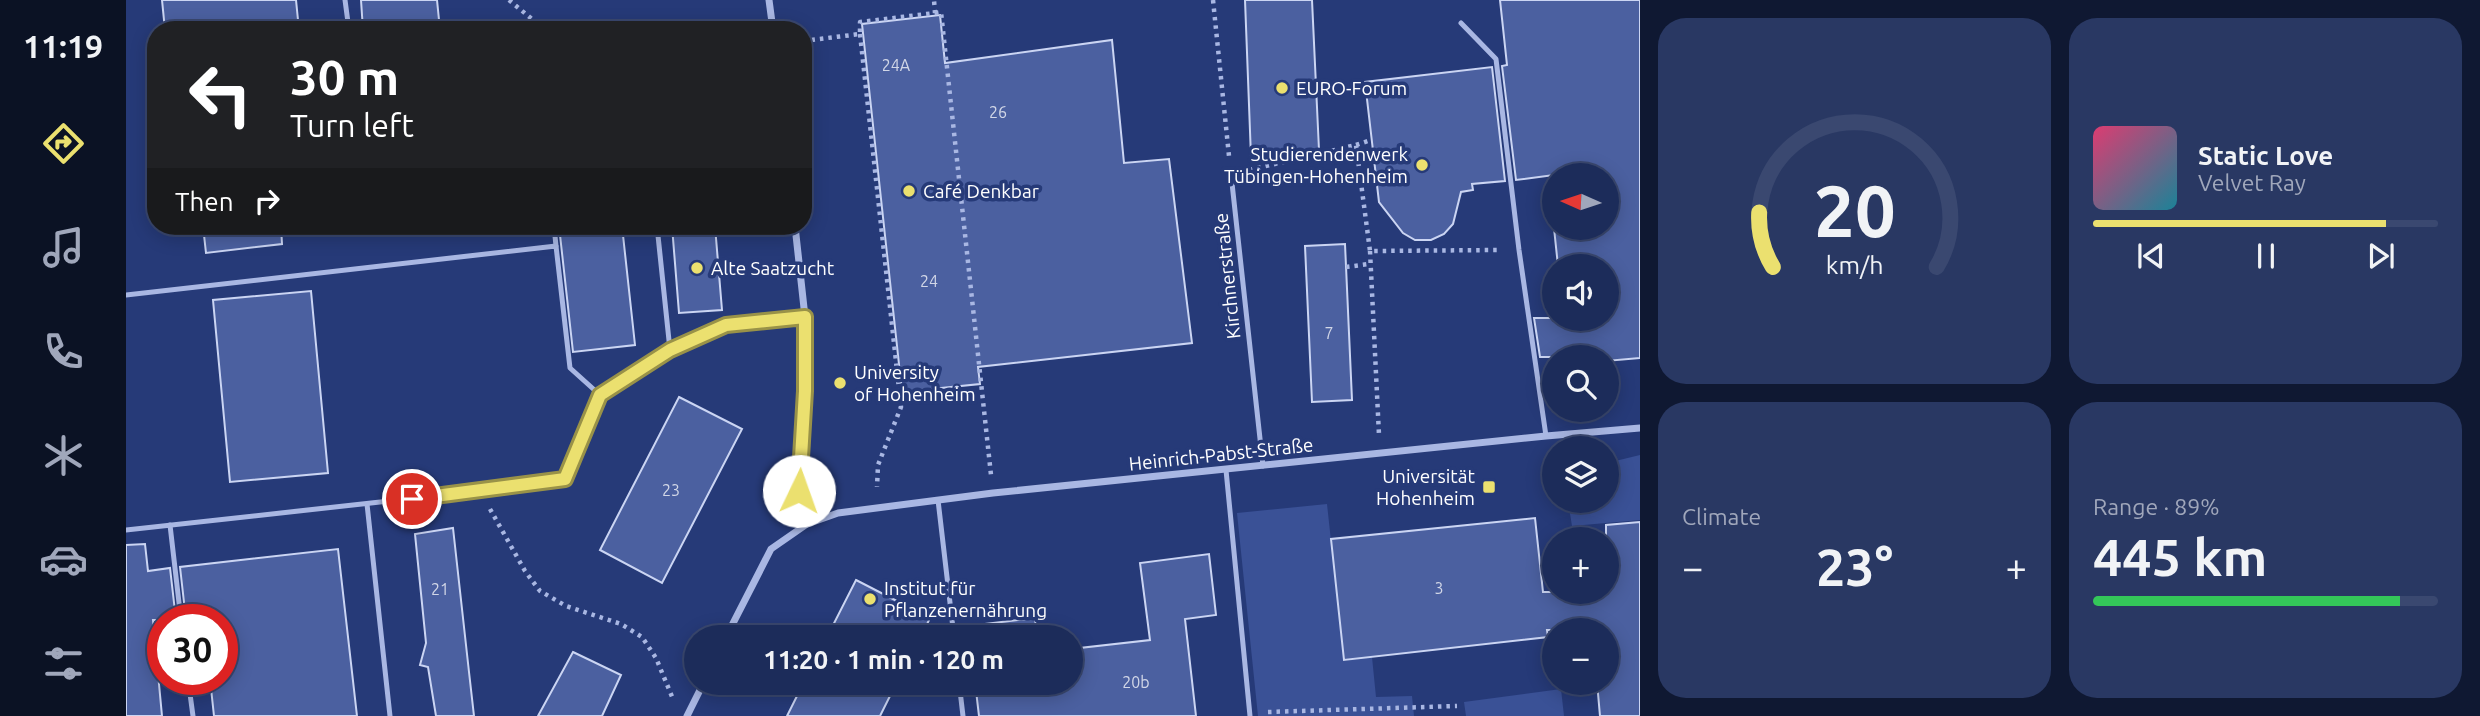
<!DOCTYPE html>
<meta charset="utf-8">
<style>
body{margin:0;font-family:Ubuntu,sans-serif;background:#293863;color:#f1f3f6;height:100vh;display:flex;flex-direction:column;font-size:26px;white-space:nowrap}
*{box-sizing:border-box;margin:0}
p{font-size:23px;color:#a0a7bb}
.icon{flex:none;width:38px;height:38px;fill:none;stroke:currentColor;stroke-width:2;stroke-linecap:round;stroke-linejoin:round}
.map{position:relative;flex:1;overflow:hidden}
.panel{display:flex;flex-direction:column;gap:18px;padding:18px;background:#0f1832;width:840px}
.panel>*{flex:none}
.top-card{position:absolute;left:21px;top:21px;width:665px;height:214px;border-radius:28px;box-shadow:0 4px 18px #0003,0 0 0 2px #3a4870;background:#202124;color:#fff;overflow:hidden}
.needle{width:46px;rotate:273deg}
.buttons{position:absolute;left:1416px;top:163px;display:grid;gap:14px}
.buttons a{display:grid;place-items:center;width:77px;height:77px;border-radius:50%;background:#1c2c5a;box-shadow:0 4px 18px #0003,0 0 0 2px #3a4870;font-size:35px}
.speed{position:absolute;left:21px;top:604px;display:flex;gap:14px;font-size:35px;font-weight:700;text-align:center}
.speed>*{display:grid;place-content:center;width:91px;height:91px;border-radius:50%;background:#1c2c5a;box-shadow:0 4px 18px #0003,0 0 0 2px #3a4870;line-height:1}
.speed .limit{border:10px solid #d22;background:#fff;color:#111}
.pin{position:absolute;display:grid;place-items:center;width:60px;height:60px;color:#fff;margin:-30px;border:4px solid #fff;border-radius:50%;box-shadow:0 2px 7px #0007}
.me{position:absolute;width:77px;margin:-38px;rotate:3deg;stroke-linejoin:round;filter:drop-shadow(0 0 5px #0008)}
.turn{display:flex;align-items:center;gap:24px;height:147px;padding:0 28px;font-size:32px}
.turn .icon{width:91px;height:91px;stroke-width:2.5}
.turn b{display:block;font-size:49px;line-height:60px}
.then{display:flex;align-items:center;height:66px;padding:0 28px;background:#0003;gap:14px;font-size:26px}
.big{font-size:52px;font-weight:700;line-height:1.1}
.panel .tile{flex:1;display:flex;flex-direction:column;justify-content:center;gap:10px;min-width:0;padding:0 24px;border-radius:28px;background:#293863}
.panel .dial{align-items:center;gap:0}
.dial svg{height:182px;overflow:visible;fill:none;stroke:#3a4870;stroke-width:7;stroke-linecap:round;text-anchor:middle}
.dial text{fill:#f1f3f6;stroke:none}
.song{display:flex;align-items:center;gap:21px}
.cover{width:84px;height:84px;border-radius:10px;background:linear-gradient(135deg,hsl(340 70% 55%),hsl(190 70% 35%))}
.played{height:7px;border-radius:4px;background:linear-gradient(90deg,#ebe06f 85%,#3a4870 85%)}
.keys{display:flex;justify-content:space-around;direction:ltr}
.heat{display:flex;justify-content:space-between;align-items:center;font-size:38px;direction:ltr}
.charge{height:10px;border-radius:5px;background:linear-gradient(90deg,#34c759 89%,#3a4870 0)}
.panel .tiles{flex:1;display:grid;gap:18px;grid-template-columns:repeat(2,1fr)}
.trip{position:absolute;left:558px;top:625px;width:399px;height:70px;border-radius:35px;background:#1c2c5a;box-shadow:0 4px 18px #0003,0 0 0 2px #3a4870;font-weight:700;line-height:70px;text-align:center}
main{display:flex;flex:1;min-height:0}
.tabs{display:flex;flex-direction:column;width:126px;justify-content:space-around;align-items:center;background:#0b1224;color:#a0a7bb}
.tabs .icon{width:49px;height:49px}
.tabs .active{color:#ebe06f}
.tabs b{font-size:32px;color:#f1f3f6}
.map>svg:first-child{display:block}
.green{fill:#3a5196}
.building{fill:#4b60a0;stroke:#cbd5f3;stroke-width:2}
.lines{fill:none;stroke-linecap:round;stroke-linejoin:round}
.path{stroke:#a9b7e3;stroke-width:4.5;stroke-dasharray:3.5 5;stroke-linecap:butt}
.lane{stroke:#a9b7e3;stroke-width:5}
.street{stroke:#a9b7e3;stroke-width:7}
.route-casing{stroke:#999248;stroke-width:18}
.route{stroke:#ebe06f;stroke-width:12}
.poi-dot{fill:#ebe06f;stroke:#263a78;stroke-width:2.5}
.labels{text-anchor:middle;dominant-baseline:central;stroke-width:7;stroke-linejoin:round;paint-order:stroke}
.number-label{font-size:16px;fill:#d2d7e7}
.poi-label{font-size:19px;fill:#fff;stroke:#263a78;text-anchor:start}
.street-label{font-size:19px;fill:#fff;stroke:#263a78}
</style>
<main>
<nav class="tabs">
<b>11:19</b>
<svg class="icon active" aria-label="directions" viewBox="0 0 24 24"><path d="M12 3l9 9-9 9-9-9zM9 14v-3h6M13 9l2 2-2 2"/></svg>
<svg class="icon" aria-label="music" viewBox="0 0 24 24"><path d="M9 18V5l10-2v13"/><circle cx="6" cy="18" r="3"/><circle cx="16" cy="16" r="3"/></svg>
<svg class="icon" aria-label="phone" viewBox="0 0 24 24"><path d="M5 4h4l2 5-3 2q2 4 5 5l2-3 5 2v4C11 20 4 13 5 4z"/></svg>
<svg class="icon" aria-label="climate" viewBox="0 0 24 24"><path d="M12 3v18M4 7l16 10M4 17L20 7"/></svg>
<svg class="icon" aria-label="car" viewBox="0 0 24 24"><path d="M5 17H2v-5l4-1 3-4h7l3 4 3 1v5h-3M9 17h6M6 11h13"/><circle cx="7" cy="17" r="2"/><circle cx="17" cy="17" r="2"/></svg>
<svg class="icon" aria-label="filters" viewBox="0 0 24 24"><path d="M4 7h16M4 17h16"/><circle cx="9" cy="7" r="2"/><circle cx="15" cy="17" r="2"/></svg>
</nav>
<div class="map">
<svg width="1514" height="716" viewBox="0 0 1514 716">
<rect width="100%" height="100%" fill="#263a78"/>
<g class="green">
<path d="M1514,455V520L1446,526L1442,501L1480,500L1481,463Z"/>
<path d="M1201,504L1218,661L1246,657L1250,697L1286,696L1288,716H1132L1111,513Z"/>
<path d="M1435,689L1438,716H1340L1338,702Z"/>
</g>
<g class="building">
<path d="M36,0H170L173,30H39Z"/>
<path d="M235,0H311L314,30H237Z"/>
<path d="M1119,0H1186L1193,150L1125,157Z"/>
<path d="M1374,0H1514V358L1480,361V357H1414L1408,318H1480V266H1432L1428,228H1480V175H1428L1390,180L1376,66L1381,65Z"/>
<path d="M814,15L819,63L986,40L998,163L1043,159L1066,343L852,367L854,384L776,392L736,24Z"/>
<path d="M1366,67L1379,181L1346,184L1347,190L1335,192L1327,224L1318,234L1305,240H1289L1277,233L1253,202L1239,82Z"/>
<path d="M77,226H155L156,244L80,253Z"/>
<path d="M433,226H496L509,345L447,352Z"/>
<path d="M546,226H589L596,310L553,313Z"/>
<path d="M1219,244L1226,400L1186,402L1179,246Z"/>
<path d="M185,291L202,473L104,482L87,300Z"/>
<path d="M553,397L616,429L536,583L474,550Z"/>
<path d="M1409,518L1417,592H1480V525L1514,522V716H1474L1471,682H1480V630H1421L1422,637L1218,660L1205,539Z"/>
<path d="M327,528L343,672L348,716H310L302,667L294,665L300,643L289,534Z"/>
<path d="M19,544L22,571L44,568L50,620H27L36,716H0V545Z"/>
<path d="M212,549L231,716H88L84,679H96V620H60L54,567Z"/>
<path d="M1083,554L1090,615L1059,619L1070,716H853L849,682H945V649L1024,640L1014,563Z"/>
<path d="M730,580L804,618L795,637H701Z"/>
<path d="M909,618L911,637H844L843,626Z"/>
<path d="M447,652L495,675L476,716H412Z"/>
<path d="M678,682H771L754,716H661Z"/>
</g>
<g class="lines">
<g class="path">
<path d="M383,0L419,30"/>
<path d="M1087,0L1103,156"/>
<path d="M809,13L815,12L865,475"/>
<path d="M734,34L775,407L752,465L751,487"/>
<path d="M677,41L734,34V22L809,13L808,0"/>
<path d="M1230,145L1245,140"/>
<path d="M1123,170L1230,145L1244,251L1375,250"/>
<path d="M1244,251L1253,435"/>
<path d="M1220,267L1243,264"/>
<path d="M364,509L399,571L414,591L440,606L495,624L516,637L530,658L547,699"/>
<path d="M1142,712L1331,706"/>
</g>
<g class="lane">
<path d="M219,0L223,30"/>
<path d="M1335,23L1370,59L1393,250L1420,436"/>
<path d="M1105,174L1137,466"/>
<path d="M428,226L430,246"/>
<path d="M531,226L544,350"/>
<path d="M0,295L430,246L444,368L474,395"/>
<path d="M1100,470L1124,716"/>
<path d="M812,500L828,637"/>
<path d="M241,504L264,716"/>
<path d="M44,525L55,620"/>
<path d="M0,530L354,491L439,479L474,395L544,350L600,325L679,317"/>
<path d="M62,679L67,716"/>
<path d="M833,682L837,716"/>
</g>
<g class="street">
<path d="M643,0L647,30"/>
<path d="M669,226L679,317V391L673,491L681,524"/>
<path d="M600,637L645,549L681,524L712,513L867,493L1420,436L1514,428"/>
<path d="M561,716L578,682"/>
</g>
</g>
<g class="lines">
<g class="route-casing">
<path id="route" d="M286,499L439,479L474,395L544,350L600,325L679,317V391L673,491"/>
</g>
<use href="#route" class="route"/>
</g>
<g class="poi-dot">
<circle cx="1156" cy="88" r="7"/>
<circle cx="1296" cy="165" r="7"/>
<circle cx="783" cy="191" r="7"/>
<circle cx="571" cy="268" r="7"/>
<circle cx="714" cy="383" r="7"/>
<rect x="1356" y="480" width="14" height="14" rx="3.5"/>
<circle cx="744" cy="599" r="7"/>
</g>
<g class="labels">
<g class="number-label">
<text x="770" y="65">24A</text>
<text x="872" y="112">26</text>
<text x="803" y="281">24</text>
<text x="1203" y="333">7</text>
<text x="545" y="490">23</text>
<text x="1313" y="588">3</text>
<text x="314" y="589">21</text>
<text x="1010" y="682">20b</text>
</g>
<g class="poi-label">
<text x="1170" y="88">EURO-Forum</text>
<text x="1282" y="154" text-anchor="end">Studierendenwerk<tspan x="1282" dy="22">Tübingen-Hohenheim</tspan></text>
<text x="797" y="191">Café Denkbar</text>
<text x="585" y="268">Alte Saatzucht</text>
<text x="728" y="372">University<tspan x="728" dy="22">of Hohenheim</tspan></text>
<text x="1349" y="476" text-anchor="end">Universität<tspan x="1349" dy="22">Hohenheim</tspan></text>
<text x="758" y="588">Institut für<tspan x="758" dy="22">Pflanzenernährung</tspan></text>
</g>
<g class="street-label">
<text transform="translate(1101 276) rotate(-96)">Kirchnerstraße</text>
<text transform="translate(1095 454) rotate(-6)">Heinrich-Pabst-Straße</text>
</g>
</g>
</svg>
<div class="buttons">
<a><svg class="needle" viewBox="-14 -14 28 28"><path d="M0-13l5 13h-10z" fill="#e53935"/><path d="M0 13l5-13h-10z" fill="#a0a7bb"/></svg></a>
<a><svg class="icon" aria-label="sound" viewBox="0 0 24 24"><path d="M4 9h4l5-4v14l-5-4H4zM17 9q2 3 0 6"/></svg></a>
<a><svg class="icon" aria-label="search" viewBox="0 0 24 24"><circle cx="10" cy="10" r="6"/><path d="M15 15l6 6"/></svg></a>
<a><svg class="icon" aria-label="layers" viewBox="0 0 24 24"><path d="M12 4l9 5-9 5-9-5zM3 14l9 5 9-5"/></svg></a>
<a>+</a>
<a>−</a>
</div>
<div class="speed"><div class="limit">30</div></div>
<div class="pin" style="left:286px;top:499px;background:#d93025"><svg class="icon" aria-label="arrive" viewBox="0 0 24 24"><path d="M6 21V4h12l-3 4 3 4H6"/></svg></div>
<svg class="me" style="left:673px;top:491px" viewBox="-20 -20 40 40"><circle r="19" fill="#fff"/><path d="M0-13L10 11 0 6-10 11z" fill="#ebe06f"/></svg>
<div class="trip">11:20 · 1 min · 120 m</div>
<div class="top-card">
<div class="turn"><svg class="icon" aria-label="left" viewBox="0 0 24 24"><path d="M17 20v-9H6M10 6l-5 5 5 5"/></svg><div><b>30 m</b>Turn left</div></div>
<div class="then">Then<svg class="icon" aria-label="right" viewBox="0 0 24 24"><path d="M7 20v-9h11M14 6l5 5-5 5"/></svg></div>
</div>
</div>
<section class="panel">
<div class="tiles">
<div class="tile dial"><svg viewBox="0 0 100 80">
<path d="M14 69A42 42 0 1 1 86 69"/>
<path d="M14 69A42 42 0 0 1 8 45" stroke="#ebe06f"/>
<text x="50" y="56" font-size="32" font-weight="700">20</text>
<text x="50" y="72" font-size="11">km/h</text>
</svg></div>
<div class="tile">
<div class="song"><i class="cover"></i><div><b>Static Love</b><p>Velvet Ray</p></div></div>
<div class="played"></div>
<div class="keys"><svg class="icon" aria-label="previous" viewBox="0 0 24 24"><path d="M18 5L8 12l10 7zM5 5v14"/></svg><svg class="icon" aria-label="pause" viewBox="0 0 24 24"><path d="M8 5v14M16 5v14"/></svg><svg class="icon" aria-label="next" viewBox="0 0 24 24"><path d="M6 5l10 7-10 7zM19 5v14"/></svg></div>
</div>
<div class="tile"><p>Climate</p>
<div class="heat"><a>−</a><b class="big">23°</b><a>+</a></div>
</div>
<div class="tile"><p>Range · 89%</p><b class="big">445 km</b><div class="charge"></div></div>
</div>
</section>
</main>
